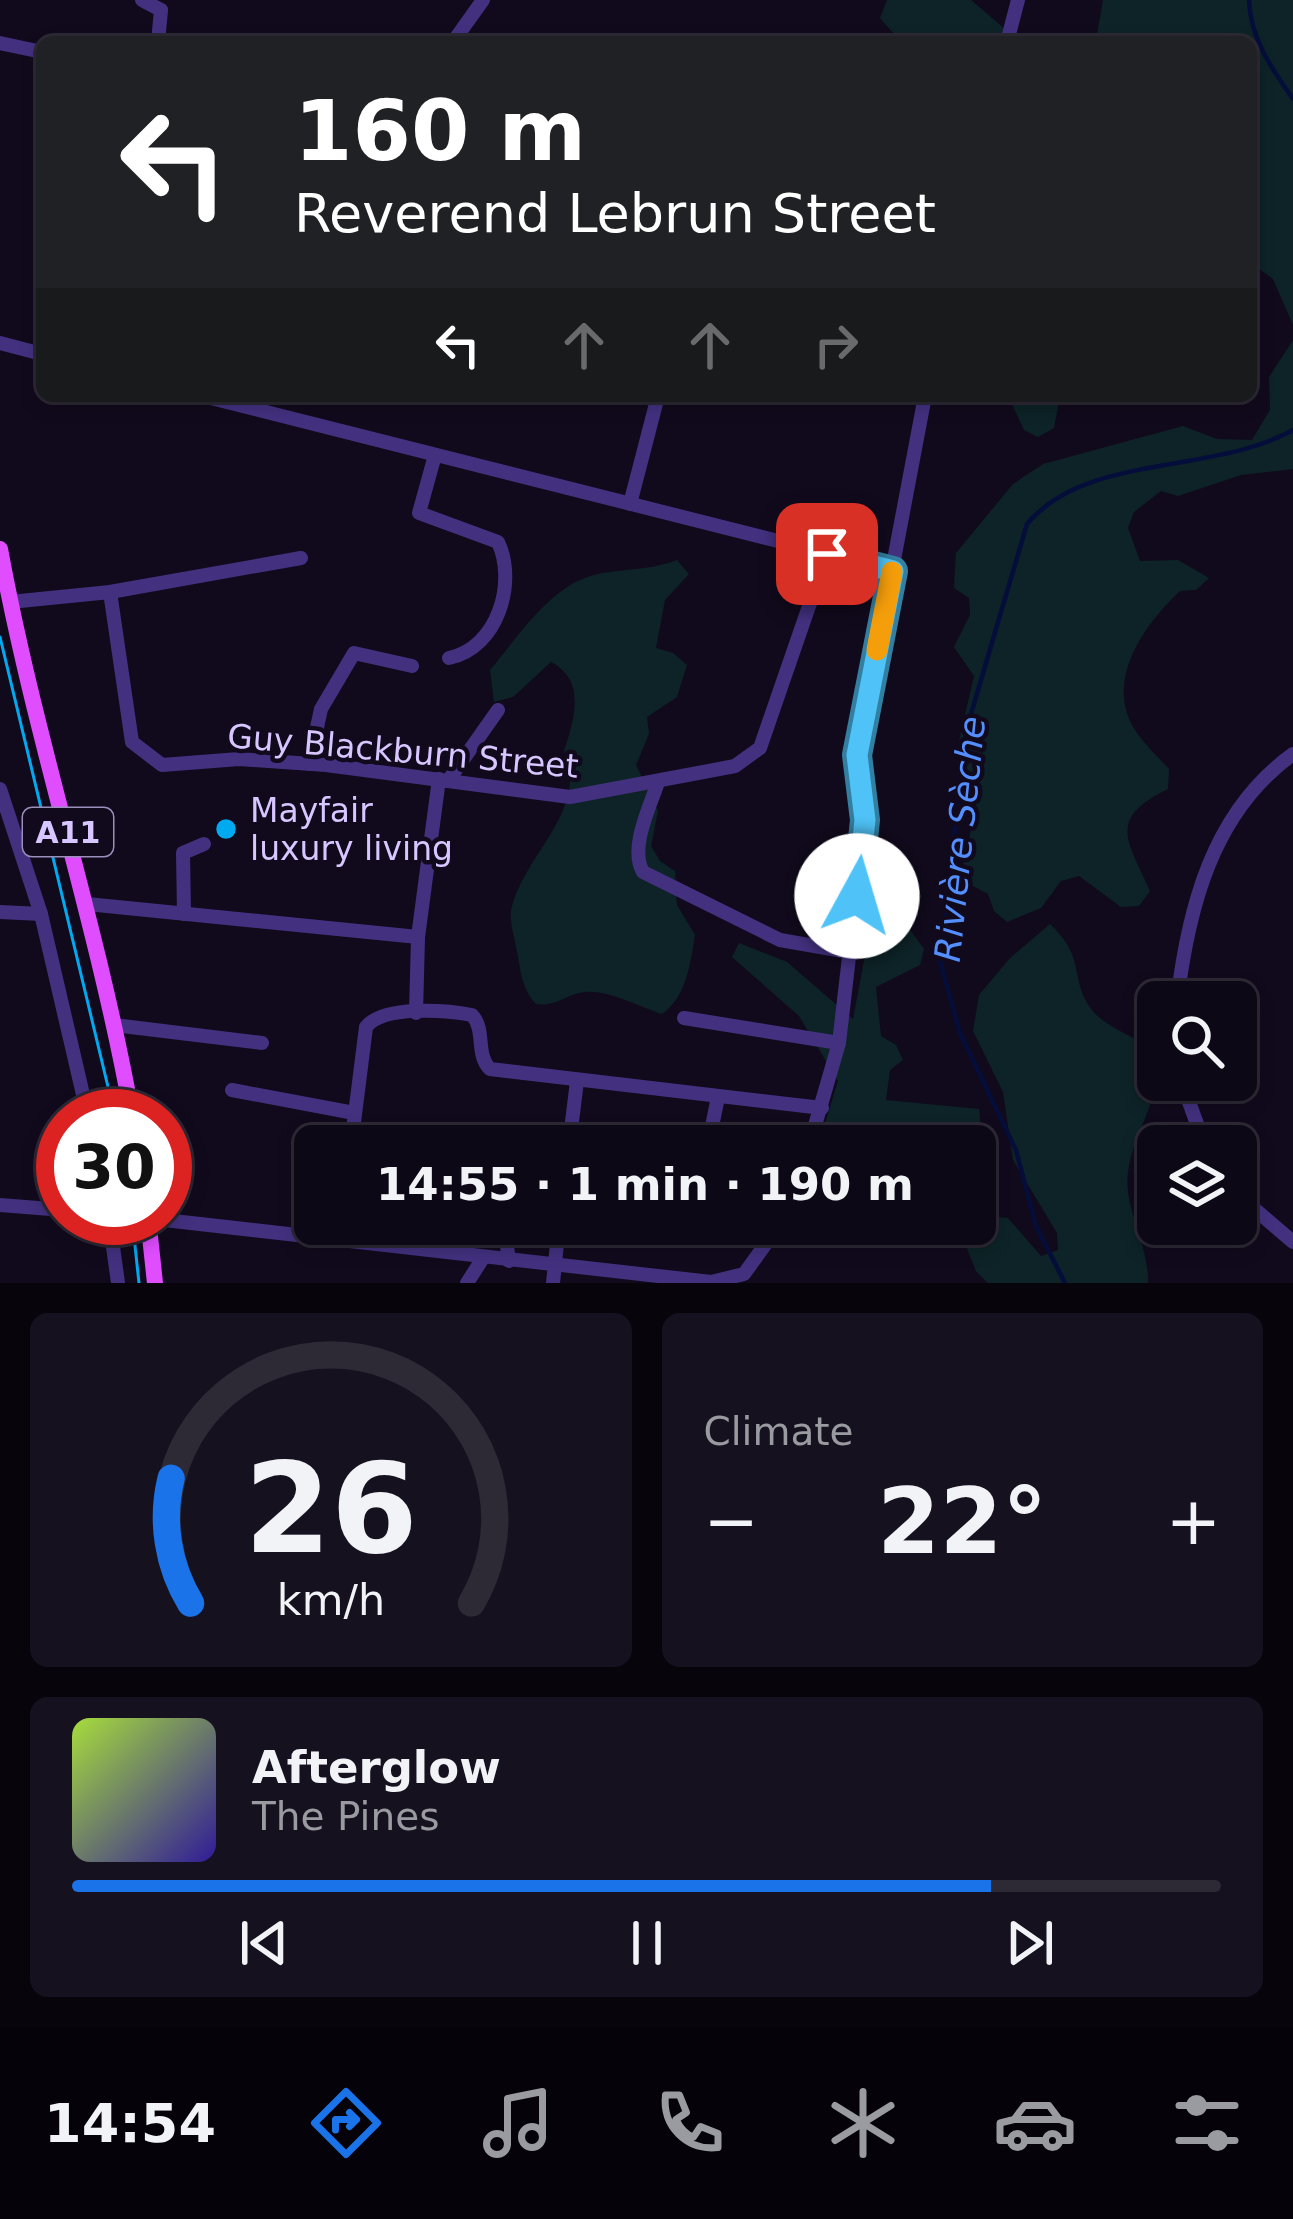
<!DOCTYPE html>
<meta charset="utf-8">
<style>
body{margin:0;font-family:"DejaVu Sans",sans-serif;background:#16111f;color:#f1f3f6;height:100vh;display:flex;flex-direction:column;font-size:45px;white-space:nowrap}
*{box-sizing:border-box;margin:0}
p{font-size:39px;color:#9a9aa1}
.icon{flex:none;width:66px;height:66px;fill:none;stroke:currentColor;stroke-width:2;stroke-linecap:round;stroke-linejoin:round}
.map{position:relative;height:1283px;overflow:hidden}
.sheet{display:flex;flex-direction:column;gap:30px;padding:30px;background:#07040c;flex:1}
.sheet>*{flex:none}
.guide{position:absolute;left:36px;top:36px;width:1221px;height:366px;border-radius:18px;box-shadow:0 6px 18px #0003,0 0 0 3px #2d2935;background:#202124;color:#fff;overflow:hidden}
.buttons{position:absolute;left:1137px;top:981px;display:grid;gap:24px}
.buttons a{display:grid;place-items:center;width:120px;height:120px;border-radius:18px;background:#0d0816;box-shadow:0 6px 18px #0003,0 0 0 3px #2d2935;font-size:60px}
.speed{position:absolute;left:36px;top:1089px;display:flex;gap:24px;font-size:60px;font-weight:700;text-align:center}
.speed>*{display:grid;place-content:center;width:156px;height:156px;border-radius:50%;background:#0d0816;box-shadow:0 6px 18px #0003,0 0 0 3px #2d2935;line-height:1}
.speed .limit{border:18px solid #d22;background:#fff;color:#111}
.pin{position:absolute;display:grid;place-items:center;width:102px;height:102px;color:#fff;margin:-51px;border-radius:24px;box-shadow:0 6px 18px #0006}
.me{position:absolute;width:132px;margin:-66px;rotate:6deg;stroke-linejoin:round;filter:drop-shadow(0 0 9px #0008)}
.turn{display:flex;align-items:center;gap:42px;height:252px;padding:0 60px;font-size:54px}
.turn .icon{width:156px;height:156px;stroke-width:2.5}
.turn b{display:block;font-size:84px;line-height:102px}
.lanes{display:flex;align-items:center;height:114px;padding:0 60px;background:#0003;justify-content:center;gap:60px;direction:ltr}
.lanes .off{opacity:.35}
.big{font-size:90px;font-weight:800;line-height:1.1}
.sheet .tile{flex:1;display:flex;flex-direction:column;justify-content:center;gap:18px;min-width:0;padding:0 42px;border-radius:18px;background:#16111f}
.sheet .dial{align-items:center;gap:0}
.dial svg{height:312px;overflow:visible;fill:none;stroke:#2d2935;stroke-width:7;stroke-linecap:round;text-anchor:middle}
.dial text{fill:#f1f3f6;stroke:none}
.song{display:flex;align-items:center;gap:36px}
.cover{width:144px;height:144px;border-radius:18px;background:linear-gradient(135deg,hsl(80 70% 55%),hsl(250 70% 35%))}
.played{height:12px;border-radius:6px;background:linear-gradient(90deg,#1a73e8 80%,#2d2935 80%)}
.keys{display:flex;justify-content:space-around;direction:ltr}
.heat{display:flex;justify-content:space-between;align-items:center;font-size:66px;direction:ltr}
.sheet .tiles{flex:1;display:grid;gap:30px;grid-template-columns:1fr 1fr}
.tile:last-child{grid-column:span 2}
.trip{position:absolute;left:294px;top:1125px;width:702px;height:120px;border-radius:18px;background:#0d0816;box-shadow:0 6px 18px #0003,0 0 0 3px #2d2935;font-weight:800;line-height:120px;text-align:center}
.tabs{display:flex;height:192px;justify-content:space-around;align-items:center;background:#050309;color:#9a9aa1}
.tabs .icon{width:84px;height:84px}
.tabs .selected{color:#1a73e8}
.tabs b{font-size:54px;color:#f1f3f6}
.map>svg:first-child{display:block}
.green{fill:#0d2327}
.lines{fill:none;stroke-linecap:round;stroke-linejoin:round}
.stream{stroke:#050e3b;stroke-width:4.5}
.minor{stroke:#433180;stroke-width:14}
.major{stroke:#df4dff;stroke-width:16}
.tram{stroke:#00aaf1;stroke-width:3}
.route-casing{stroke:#337fa1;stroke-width:30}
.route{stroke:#4fc3f7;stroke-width:21}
.slow{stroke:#f59e0b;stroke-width:21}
.poi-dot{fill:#00aaf1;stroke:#110a1d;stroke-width:4.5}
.labels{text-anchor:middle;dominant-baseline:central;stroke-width:9;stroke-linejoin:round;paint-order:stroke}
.shield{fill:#110a1d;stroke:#9c8ebb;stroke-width:3}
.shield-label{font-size:30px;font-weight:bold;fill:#d7c6ff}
.street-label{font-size:33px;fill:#d7c6ff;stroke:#110a1d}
.poi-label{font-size:33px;fill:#d7c6ff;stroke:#110a1d;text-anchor:start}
.water-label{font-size:36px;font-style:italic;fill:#548fff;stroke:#110a1d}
</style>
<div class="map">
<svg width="1293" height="1283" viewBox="0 0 1293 1283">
<rect width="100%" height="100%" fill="#110a1d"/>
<g class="green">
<path d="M887,0H971L1020,42H901L880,18Z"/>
<path d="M1103,0H1293V325L1273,279L1251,263V42H1083L1097,35Z"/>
<path d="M1293,340V469L1241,475L1178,496L1161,491L1134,512L1128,528L1140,561L1178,560L1209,578L1196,590L1180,591C1147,622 1106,676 1132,725C1141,741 1157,756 1169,769L1168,789C1107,819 1127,839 1150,891L1139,906L1121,907L1079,876L1061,881L1041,908L1007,922L994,911L988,894L960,879L971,830L958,745L974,676L954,647L970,615L969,598L954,588L956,553L1013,484L1043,464L1183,426L1217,439L1252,440L1270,410L1269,377Z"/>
<path d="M1008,396H1060L1054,428L1038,437L1024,430Z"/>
<path d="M677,560L689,574L665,600L656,648L673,653L687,665L677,697L647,717L649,734L636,765L658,811L651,846L660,861L675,871L677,905L695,935C690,964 687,996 662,1014C640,1007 607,989 584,992C565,995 556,1007 536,1004C522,989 521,973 517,952C515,938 508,919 512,906C526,853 590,808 564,751C574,719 587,681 551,662L513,697L494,702L490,670C518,637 550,586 594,575C623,568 649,571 677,560Z"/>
<path d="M875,902L892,905L924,949L920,965L876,987L881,1036L896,1045L903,1060L890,1070L886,1100L979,1109L987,1185L975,1193V1146H818L838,1081L799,1016L732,957L739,943L787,962L853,1019Z"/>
<path d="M1050,924C1084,956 1071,974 1087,1003C1103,1030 1137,1034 1158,1055C1158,1109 1135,1127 1128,1172C1123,1207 1149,1244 1148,1283H988L976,1271L963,1239L990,1216L1008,1218L1041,1256L1058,1250L1057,1233L1013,1160L1003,1092L973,1031L979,995L1010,958Z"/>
<path d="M807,1224H940C917,1237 893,1229 874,1247L824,1243Z"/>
</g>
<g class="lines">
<g class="stream">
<path d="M1249,0C1250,38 1272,69 1293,99"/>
<path d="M1065,1283L1036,1226L1016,1150L960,1033L940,961L966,731L1027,524C1086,453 1213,475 1293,430"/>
</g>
<g class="minor">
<path d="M142,0L161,10L158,42"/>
<path d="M453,42L483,0"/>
<path d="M1007,42L1018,0"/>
<path d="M0,43L42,52"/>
<path d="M0,343L42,354"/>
<path d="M203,396L893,570"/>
<path d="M435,455L419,513L498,542C517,582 498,648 449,658"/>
<path d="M630,504L658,396"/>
<path d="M110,592L132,742L162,765L239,759L326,765L570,797L735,766L760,748L827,554"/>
<path d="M10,602L110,592L301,558"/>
<path d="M309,764L321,709L354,653L412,666"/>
<path d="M448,781L498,710"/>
<path d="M658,782C650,807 629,848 643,872L780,940L849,952"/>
<path d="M0,789L41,914L88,1116"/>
<path d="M87,904L418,937"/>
<path d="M0,912L41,914"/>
<path d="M184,914L183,853L204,844"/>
<path d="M1177,1002C1188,909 1212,812 1293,754"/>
<path d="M416,1013L418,937L439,779"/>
<path d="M684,1018L839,1043"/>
<path d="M114,1025L262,1043"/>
<path d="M1181,1080L1205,1146"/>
<path d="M232,1090L354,1113"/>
<path d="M351,1146L366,1027C383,1005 446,1010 472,1015C486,1030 475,1054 490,1069L822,1108"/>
<path d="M569,1146L577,1081"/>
<path d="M708,1146L718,1097"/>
<path d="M809,1146L839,1043L865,820L857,755L925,396"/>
<path d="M1236,1193L1293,1242"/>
<path d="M0,1205L63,1210"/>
<path d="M109,1218L118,1283"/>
<path d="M147,1218L711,1282L744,1274L780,1224"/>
<path d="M504,1224L509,1261"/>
<path d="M467,1283L483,1258"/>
<path d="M553,1283L559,1224"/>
</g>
<g class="major">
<path d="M0,549C35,740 98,925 132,1116"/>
<path d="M148,1218L155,1283"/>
</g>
<g class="tram">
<path d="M0,637L115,1116"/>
<path d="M132,1218L139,1283"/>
</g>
</g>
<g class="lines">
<g class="route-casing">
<path id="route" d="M827,554L893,571L857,755L865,820L857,896"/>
</g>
<use href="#route" class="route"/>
<path class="slow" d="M877,650L892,572"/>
</g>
<circle class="poi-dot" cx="226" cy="829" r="12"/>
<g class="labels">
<rect class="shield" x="23" y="808" width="90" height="48" rx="9"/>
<g class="shield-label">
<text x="68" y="832">A11</text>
</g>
<g class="street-label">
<text transform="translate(403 751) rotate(5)">Guy Blackburn Street</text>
</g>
<g class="poi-label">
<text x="250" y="810">Mayfair<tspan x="250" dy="38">luxury living</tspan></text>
</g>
<g class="water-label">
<text transform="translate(960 839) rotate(-84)">Rivière Sèche</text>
</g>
</g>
</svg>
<div class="buttons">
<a><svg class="icon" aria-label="search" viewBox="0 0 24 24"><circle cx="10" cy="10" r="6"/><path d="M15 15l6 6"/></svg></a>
<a><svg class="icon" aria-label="layers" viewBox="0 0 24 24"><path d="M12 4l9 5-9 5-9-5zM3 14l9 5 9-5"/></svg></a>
</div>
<div class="speed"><div class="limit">30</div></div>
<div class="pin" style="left:827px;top:554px;background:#d93025"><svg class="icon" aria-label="arrive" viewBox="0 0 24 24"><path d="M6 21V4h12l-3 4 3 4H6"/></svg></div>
<svg class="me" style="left:857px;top:896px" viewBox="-20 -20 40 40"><circle r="19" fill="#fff"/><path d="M0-13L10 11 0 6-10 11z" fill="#4fc3f7"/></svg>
<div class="trip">14:55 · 1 min · 190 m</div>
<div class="guide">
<div class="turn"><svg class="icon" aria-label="left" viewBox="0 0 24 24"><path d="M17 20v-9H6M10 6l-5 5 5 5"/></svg><div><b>160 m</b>Reverend Lebrun Street</div></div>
<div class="lanes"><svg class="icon" aria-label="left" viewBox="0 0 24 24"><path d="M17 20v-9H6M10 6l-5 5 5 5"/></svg><svg class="icon off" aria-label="ahead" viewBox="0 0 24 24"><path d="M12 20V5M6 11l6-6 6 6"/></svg><svg class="icon off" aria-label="ahead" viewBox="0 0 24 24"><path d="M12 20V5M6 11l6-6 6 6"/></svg><svg class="icon off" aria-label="right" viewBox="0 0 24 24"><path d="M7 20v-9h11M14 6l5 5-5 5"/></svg></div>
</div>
</div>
<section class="sheet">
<div class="tiles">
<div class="tile dial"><svg viewBox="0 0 100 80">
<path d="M14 69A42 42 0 1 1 86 69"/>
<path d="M14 69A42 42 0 0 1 9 37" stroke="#1a73e8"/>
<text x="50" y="56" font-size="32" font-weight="700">26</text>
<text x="50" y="72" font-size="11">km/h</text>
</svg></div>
<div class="tile"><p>Climate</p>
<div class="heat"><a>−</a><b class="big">22°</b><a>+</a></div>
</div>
<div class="tile">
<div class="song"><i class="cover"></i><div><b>Afterglow</b><p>The Pines</p></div></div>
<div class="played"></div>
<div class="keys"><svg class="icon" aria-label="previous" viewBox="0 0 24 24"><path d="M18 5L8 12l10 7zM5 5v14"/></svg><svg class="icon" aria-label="pause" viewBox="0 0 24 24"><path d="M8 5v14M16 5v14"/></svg><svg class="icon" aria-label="next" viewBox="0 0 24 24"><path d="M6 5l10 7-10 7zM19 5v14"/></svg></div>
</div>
</div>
</section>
<nav class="tabs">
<b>14:54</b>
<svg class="icon selected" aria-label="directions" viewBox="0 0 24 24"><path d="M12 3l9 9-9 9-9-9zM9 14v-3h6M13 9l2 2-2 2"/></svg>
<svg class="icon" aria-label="music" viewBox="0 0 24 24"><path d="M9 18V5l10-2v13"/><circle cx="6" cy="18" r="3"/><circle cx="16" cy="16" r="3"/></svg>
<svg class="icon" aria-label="phone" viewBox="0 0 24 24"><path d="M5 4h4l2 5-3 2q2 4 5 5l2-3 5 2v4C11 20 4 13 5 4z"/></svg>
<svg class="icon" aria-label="climate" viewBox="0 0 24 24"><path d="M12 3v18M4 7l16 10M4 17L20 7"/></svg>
<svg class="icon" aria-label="car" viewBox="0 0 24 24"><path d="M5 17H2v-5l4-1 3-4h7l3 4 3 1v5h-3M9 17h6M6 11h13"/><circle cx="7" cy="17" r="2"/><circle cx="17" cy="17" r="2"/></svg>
<svg class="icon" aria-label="filters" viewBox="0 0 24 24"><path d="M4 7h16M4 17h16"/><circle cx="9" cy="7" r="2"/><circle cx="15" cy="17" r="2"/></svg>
</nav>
